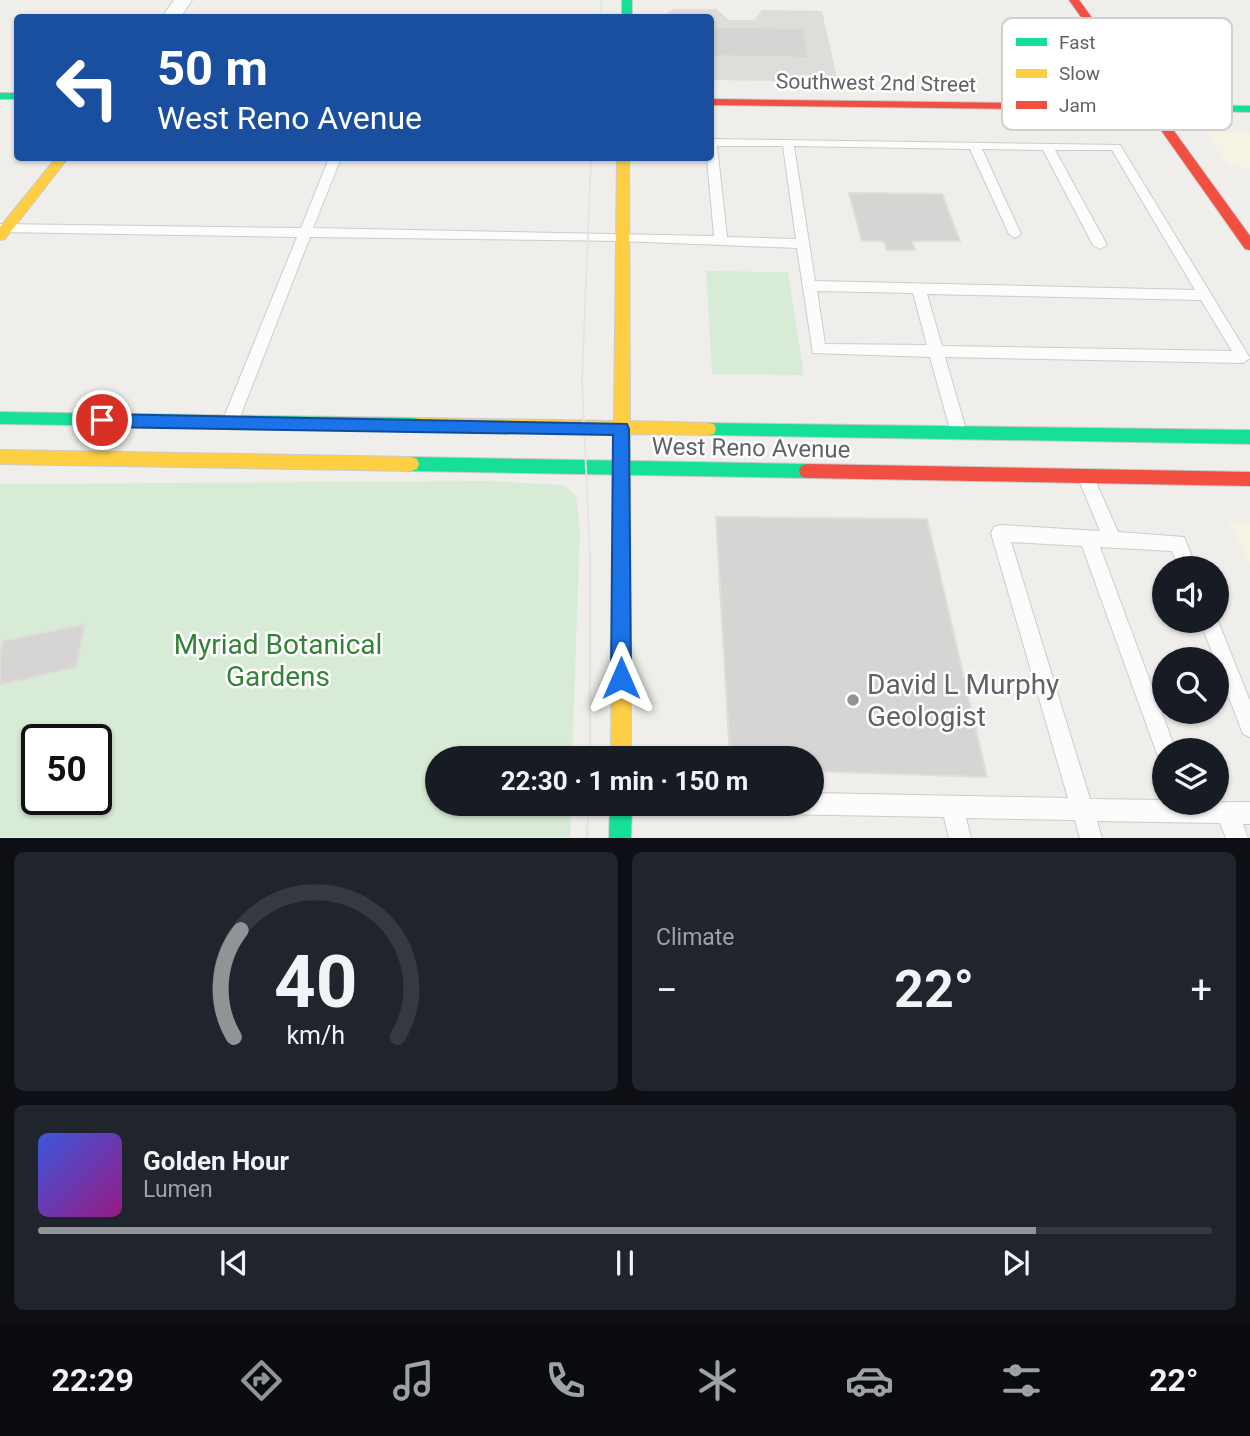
<!DOCTYPE html>
<meta charset="utf-8">
<style>
body{margin:0;font-family:Roboto,sans-serif;background:#20242c;color:#f1f3f6;height:100vh;display:flex;flex-direction:column;font-size:26px;white-space:nowrap}
*{box-sizing:border-box;margin:0}
p{font-size:23px;color:#9ea1a6}
.icon{flex:none;width:38px;height:38px;fill:none;stroke:currentColor;stroke-width:2;stroke-linecap:round;stroke-linejoin:round}
.map{position:relative;height:838px;overflow:hidden}
.drawer{display:flex;flex-direction:column;gap:14px;padding:14px;background:#0d0f14;flex:1}
.drawer>*{flex:none}
.top-card{position:absolute;left:14px;top:14px;width:700px;height:147px;border-radius:7px;box-shadow:0 2px 5px #0004;background:#1a4fa0;color:#fff;overflow:hidden}
.fabs{position:absolute;left:1152px;top:556px;display:grid;gap:14px}
.fabs a{display:grid;place-items:center;width:77px;height:77px;border-radius:50%;background:#171b24;box-shadow:0 2px 5px #0004;font-size:35px}
.speed{position:absolute;left:21px;top:724px;display:flex;gap:14px;font-size:35px;font-weight:700;text-align:center}
.speed>*{display:grid;place-content:center;width:91px;height:91px;border-radius:50%;background:#171b24;box-shadow:0 2px 5px #0004;line-height:1}
.speed .limit{border:4px solid #111;border-radius:10px;background:#fff;color:#111}
.pin{position:absolute;display:grid;place-items:center;width:60px;height:60px;color:#fff;margin:-30px;border:4px solid #fff;border-radius:50%;box-shadow:0 2px 7px #0007}
.me{position:absolute;width:77px;margin:-38px;rotate:0deg;stroke-linejoin:round;filter:drop-shadow(0 0 5px #0008)}
.turn{display:flex;align-items:center;gap:24px;height:147px;padding:0 28px;font-size:32px}
.turn .icon{width:91px;height:91px;stroke-width:2.5}
.turn b{display:block;font-size:49px;line-height:60px}
.big{font-size:52px;font-weight:700;line-height:1.1}
.drawer .card{flex:1;display:flex;flex-direction:column;justify-content:center;gap:10px;min-width:0;padding:0 24px;border-radius:10px;background:#20242c}
.drawer .dial{align-items:center;gap:0}
.dial svg{height:182px;overflow:visible;fill:none;stroke:#363941;stroke-width:7;stroke-linecap:round;text-anchor:middle}
.dial text{fill:#f1f3f6;stroke:none}
.song{display:flex;align-items:center;gap:21px}
.cover{width:84px;height:84px;border-radius:10px;background:linear-gradient(135deg,hsl(230 70% 55%),hsl(310 70% 35%))}
.played{height:7px;border-radius:4px;background:linear-gradient(90deg,#919496 85%,#363941 85%)}
.keys{display:flex;justify-content:space-around;direction:ltr}
.heat{display:flex;justify-content:space-between;align-items:center;font-size:38px;direction:ltr}
.drawer .tiles{flex:1;display:grid;gap:14px;grid-template-columns:1fr 1fr}
.card:last-child{grid-column:span 2}
.trip{position:absolute;left:425px;top:746px;width:399px;height:70px;border-radius:35px;background:#171b24;box-shadow:0 2px 5px #0004;font-weight:700;line-height:70px;text-align:center}
.menu{display:flex;height:112px;justify-content:space-around;align-items:center;background:#090b0e;color:#9ea1a6}
.menu .icon{width:49px;height:49px}
.menu .selected{color:#919496}
.menu b{font-size:32px;color:#f1f3f6}
.map>svg:first-child{display:block}
.commercial{fill:#f7f3e4}
.industrial{fill:#dfddda}
.green{fill:#d8ebd6;fill-rule:evenodd}
.building{fill:#d6d5d3;stroke:#deddd9;stroke-width:2}
.lines{fill:none;stroke-linecap:round;stroke-linejoin:round}
.lane-casing{stroke:#cbcccc;stroke-width:2}
.street-casing{stroke:#cbcccc;stroke-width:2}
.fast-casing{stroke:#cacacb;stroke-width:2}
.slow-casing{stroke:#cacacb;stroke-width:2}
.jam-casing{stroke:#cacacb;stroke-width:2}
.lane{fill:#fdfcfc;fill-rule:evenodd}
.street{fill:#fdfcfc;fill-rule:evenodd}
.fast{fill:#16e098;fill-rule:evenodd}
.slow{fill:#ffcf43;fill-rule:evenodd}
.jam{fill:#f24e42;fill-rule:evenodd}
.tram-far1{stroke:#e4e4e4;stroke-width:2}
.tram{stroke:#e4e4e4;stroke-width:2.5}
.route{fill:#1a73e8;stroke:#114b97;stroke-width:2}
.poi-dot{fill:#919496;stroke:#fff;stroke-width:2.5}
.labels{text-anchor:middle;dominant-baseline:central;stroke-width:5;stroke-linejoin:round;paint-order:stroke}
.far-street-label{font-size:21px;fill:#5f6368;stroke:#fff}
.street-label{font-size:24px;fill:#5f6368;stroke:#fff}
.near-park-label{font-size:28px;fill:#348238;stroke:#fff}
.near-poi-label{font-size:28px;fill:#5f6368;stroke:#fff;text-anchor:start}
.key{fill:#fff;stroke:#cfd0d2;stroke-width:2}
.key-label{font-size:19px;fill:#5f6368}
</style>
<div class="map">
<svg width="1250" height="838" viewBox="0 0 1250 838">
<rect width="100%" height="100%" fill="#efeeea"/>
<g class="commercial">
<path d="M1206,132L1250,133V168L1229,166Z"/>
<path d="M1228,521L1250,522V564Z"/>
</g>
<path class="industrial" d="M673,9H716L729,20H754L762,10L822,11L838,82L711,80L710,18H661Z"/>
<g class="green">
<path d="M706,271L788,272L804,375L712,374Z"/>
<path d="M486,481L563,485L576,496L580,532L572,758H438V803H571L570,837H0V484ZM37,740H96V800H37Z"/>
</g>
<g class="building">
<path d="M710,27L803,28L809,58L710,56Z"/>
<path d="M849,193L942,194L960,241H912L915,250H887L884,241H862Z"/>
<path d="M716,517L927,519L987,777L812,771V758H730Z"/>
<path d="M85,624L76,667L0,685V654L3,641Z"/>
</g>
<g class="lines">
<g class="lane-casing">
<g id="lane">
<path d="M710,139L1120,145L1250,358L1243,363L945,357L967,433L965,438H953L951,433L930,357L813,353L797,248L621,241L310,237L238,422L236,427H224L222,422L297,237L0,232V224L301,228L329,158H341L313,228L714,236L707,158H710ZM717,146H783L796,239L727,237ZM794,146L970,149L1009,234L1015,238L1021,234L982,149L1043,150L1093,245L1100,249L1107,245L1055,150H1112L1195,290L815,281ZM817,291L913,293L927,345L825,344ZM927,294L1201,300L1232,351L942,346Z"/>
<path d="M1086,471L1092,473L1118,532L1184,537L1197,569H1179L1172,551L1100,547L1176,751H1164V760L1159,758L1156,751L1082,546L1011,542L1090,799L1164,800V803L1250,802V824H1243L1248,838H1226L1220,823L1097,821L1102,838H1080L1075,820L966,818L971,838H949L944,817L776,814L768,811L765,803H812V793L1068,798L991,533L994,527L1000,525L1100,531L1078,478L1080,473Z"/>
<path d="M1216,616L1250,701V737L1243,734L1200,621H1216Z"/>
</g>
</g>
<g class="street-casing">
<path id="street" d="M174,0H192L180,18H161Z"/>
</g>
<g class="fast-casing">
<g id="fast">
<rect x="622" y="0" width="10" height="18"/>
<rect x="0" y="93" width="18" height="6"/>
<path d="M1018,103L1250,106V112L1014,108V104Z"/>
<path d="M0,412L419,418L425,419L427,424L425,429L419,430L0,424Z"/>
<path d="M708,423L1250,430V444L708,435L702,434L700,429L702,424Z"/>
<path d="M411,457L807,464L813,466L815,471L813,476L807,478L411,471L405,469L403,464L405,459Z"/>
<path d="M610,803H632L631,838H609Z"/>
</g>
</g>
<g class="slow-casing">
<g id="slow">
<path d="M56,158H68L5,239L0,240V227Z"/>
<path d="M617,158H629L630,421L708,423L714,424L716,429L714,434L708,435L630,434L631,758H611L614,434L419,430L413,429L411,424L413,419L419,418L614,421Z"/>
<path d="M0,450L411,457L417,459L419,464L417,469L411,471L0,464Z"/>
</g>
</g>
<g class="jam-casing">
<g id="jam">
<path d="M1069,0H1079L1250,236V250L1245,249Z"/>
<path d="M710,99L1018,103L1023,106L1018,109L710,105Z"/>
<path d="M807,464L1250,472V486L807,478L801,476L799,471L801,466Z"/>
</g>
</g>
<use href="#lane" class="lane"/>
<use href="#street" class="street"/>
<use href="#fast" class="fast"/>
<use href="#slow" class="slow"/>
<use href="#jam" class="jam"/>
<g class="tram-far1">
<path d="M601,0L602,18"/>
<path d="M590,557L582,381L591,158"/>
</g>
<g class="tram">
<path d="M590,758V555"/>
<path d="M587,838L589,803"/>
</g>
</g>
<path class="route" d="M102,414L627,424L629,429L631,678L628,685L621,688L613,685L611,678L613,435L102,427L94,420Z"/>
<circle class="poi-dot" cx="853" cy="700" r="7"/>
<g class="labels">
<g class="far-street-label">
<text transform="translate(876 83) rotate(1)">Southwest 2nd Street</text>
</g>
<g class="street-label">
<text transform="translate(751 448) rotate(1)">West Reno Avenue</text>
</g>
<g class="near-park-label">
<text x="278" y="644">Myriad Botanical<tspan x="278" dy="32">Gardens</tspan></text>
</g>
<g class="near-poi-label">
<text x="867" y="684">David L Murphy<tspan x="867" dy="32">Geologist</tspan></text>
</g>
</g>
<rect x="1002" y="18" width="230" height="112" rx="10" class="key"/>
<rect x="1016" y="38" width="31" height="8" fill="#16e098"/>
<rect x="1016" y="69" width="31" height="9" fill="#ffcf43"/>
<rect x="1016" y="101" width="31" height="8" fill="#f24e42"/>
<g class="key-label">
<text x="1059" y="49">Fast</text>
<text x="1059" y="80">Slow</text>
<text x="1059" y="112">Jam</text>
</g>
</svg>
<div class="fabs">
<a><svg class="icon" aria-label="sound" viewBox="0 0 24 24"><path d="M4 9h4l5-4v14l-5-4H4zM17 9q2 3 0 6"/></svg></a>
<a><svg class="icon" aria-label="search" viewBox="0 0 24 24"><circle cx="10" cy="10" r="6"/><path d="M15 15l6 6"/></svg></a>
<a><svg class="icon" aria-label="layers" viewBox="0 0 24 24"><path d="M12 4l9 5-9 5-9-5zM3 14l9 5 9-5"/></svg></a>
</div>
<div class="speed"><div class="limit">50</div></div>
<div class="pin" style="left:102px;top:420px;background:#d93025"><svg class="icon" aria-label="arrive" viewBox="0 0 24 24"><path d="M6 21V4h12l-3 4 3 4H6"/></svg></div>
<svg class="me" style="left:621px;top:678px" viewBox="-20 -20 40 40"><path d="M0-17L14 15 0 8-14 15z" fill="#1a73e8" stroke="#fff" stroke-width="4"/></svg>
<div class="trip">22:30 · 1 min · 150 m</div>
<div class="top-card">
<div class="turn"><svg class="icon" aria-label="left" viewBox="0 0 24 24"><path d="M17 20v-9H6M10 6l-5 5 5 5"/></svg><div><b>50 m</b>West Reno Avenue</div></div>
</div>
</div>
<section class="drawer">
<div class="tiles">
<div class="card dial"><svg viewBox="0 0 100 80">
<path d="M14 69A42 42 0 1 1 86 69"/>
<path d="M14 69A42 42 0 0 1 17 22" stroke="#919496"/>
<text x="50" y="56" font-size="32" font-weight="700">40</text>
<text x="50" y="72" font-size="11">km/h</text>
</svg></div>
<div class="card"><p>Climate</p>
<div class="heat"><a>−</a><b class="big">22°</b><a>+</a></div>
</div>
<div class="card">
<div class="song"><i class="cover"></i><div><b>Golden Hour</b><p>Lumen</p></div></div>
<div class="played"></div>
<div class="keys"><svg class="icon" aria-label="previous" viewBox="0 0 24 24"><path d="M18 5L8 12l10 7zM5 5v14"/></svg><svg class="icon" aria-label="pause" viewBox="0 0 24 24"><path d="M8 5v14M16 5v14"/></svg><svg class="icon" aria-label="next" viewBox="0 0 24 24"><path d="M6 5l10 7-10 7zM19 5v14"/></svg></div>
</div>
</div>
</section>
<nav class="menu">
<b>22:29</b>
<svg class="icon selected" aria-label="directions" viewBox="0 0 24 24"><path d="M12 3l9 9-9 9-9-9zM9 14v-3h6M13 9l2 2-2 2"/></svg>
<svg class="icon" aria-label="music" viewBox="0 0 24 24"><path d="M9 18V5l10-2v13"/><circle cx="6" cy="18" r="3"/><circle cx="16" cy="16" r="3"/></svg>
<svg class="icon" aria-label="phone" viewBox="0 0 24 24"><path d="M5 4h4l2 5-3 2q2 4 5 5l2-3 5 2v4C11 20 4 13 5 4z"/></svg>
<svg class="icon" aria-label="climate" viewBox="0 0 24 24"><path d="M12 3v18M4 7l16 10M4 17L20 7"/></svg>
<svg class="icon" aria-label="car" viewBox="0 0 24 24"><path d="M5 17H2v-5l4-1 3-4h7l3 4 3 1v5h-3M9 17h6M6 11h13"/><circle cx="7" cy="17" r="2"/><circle cx="17" cy="17" r="2"/></svg>
<svg class="icon" aria-label="filters" viewBox="0 0 24 24"><path d="M4 7h16M4 17h16"/><circle cx="9" cy="7" r="2"/><circle cx="15" cy="17" r="2"/></svg>
<b>22°</b>
</nav>
